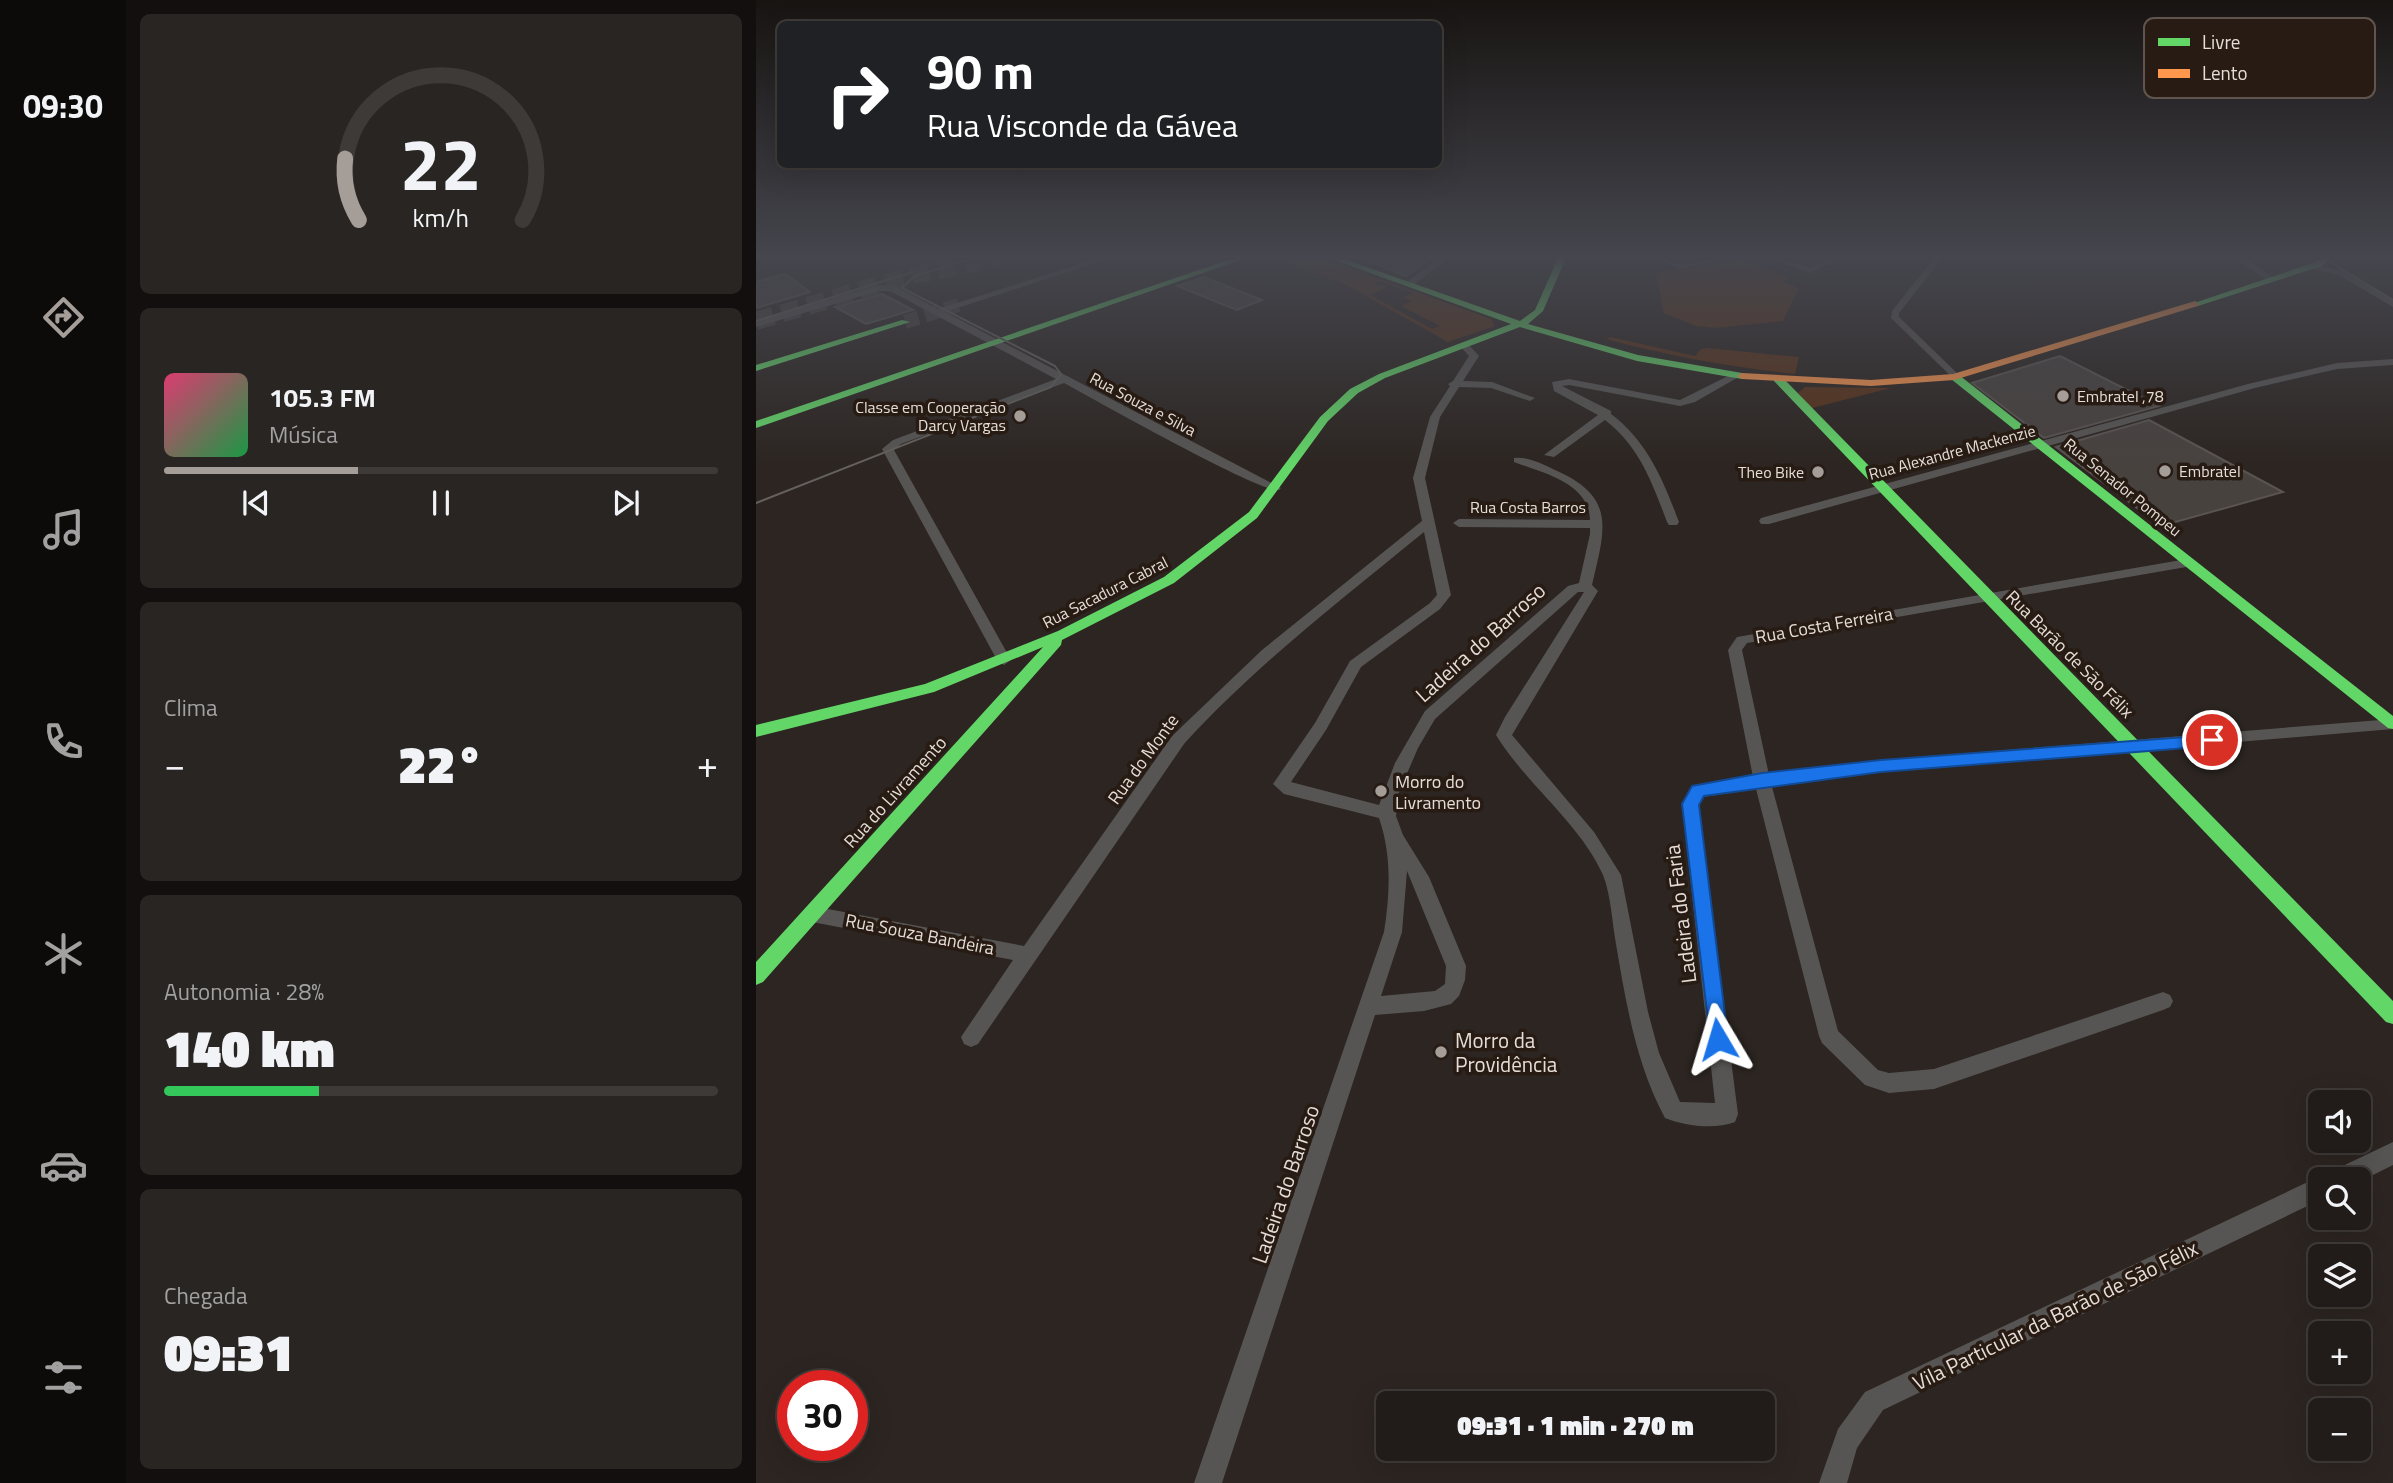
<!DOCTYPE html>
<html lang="pt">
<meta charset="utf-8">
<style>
body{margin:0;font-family:"Titillium Web",sans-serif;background:#292522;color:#f1f3f6;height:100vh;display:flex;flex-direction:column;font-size:26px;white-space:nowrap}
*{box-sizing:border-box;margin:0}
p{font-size:23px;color:#a2a1a2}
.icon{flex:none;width:38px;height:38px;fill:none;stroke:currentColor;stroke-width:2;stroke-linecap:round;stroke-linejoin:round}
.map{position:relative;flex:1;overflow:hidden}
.side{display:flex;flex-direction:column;gap:14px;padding:14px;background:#120f0e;width:630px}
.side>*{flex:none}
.banner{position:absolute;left:21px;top:21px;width:665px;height:147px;border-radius:10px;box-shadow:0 7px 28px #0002,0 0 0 2px #3e3a38;background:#202124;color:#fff;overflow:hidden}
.buttons{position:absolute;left:1552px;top:1090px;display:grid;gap:14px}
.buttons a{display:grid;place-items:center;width:63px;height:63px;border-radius:10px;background:#211c19;box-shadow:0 7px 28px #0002,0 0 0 2px #3e3a38;font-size:35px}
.speed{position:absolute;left:21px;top:1370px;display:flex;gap:14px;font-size:35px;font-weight:700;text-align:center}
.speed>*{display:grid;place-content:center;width:91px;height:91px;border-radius:50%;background:#211c19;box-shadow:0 7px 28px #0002,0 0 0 2px #3e3a38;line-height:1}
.speed .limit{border:10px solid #d22;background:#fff;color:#111}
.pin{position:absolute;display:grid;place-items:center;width:60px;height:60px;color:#fff;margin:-30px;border:4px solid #fff;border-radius:50%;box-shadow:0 2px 7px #0007}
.me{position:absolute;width:77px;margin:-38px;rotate:353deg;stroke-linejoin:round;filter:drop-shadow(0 0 5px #0008)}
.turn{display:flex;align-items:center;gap:24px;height:147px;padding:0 35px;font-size:32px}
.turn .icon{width:91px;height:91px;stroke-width:2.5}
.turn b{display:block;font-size:49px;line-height:60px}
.big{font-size:52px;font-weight:800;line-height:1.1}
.side .card{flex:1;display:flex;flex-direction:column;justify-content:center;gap:10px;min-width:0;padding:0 24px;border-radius:10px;background:#292522}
.side .dial{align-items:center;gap:0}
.dial svg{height:182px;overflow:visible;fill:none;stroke:#3e3a38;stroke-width:7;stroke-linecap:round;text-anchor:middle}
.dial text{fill:#f1f3f6;stroke:none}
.song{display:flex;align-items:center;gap:21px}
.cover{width:84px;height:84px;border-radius:10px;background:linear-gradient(135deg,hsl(340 70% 55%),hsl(140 70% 35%))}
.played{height:7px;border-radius:4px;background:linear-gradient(90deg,#a59d98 35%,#3e3a38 35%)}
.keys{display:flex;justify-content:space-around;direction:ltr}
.heat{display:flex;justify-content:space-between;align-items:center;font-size:38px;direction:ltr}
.charge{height:10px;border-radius:5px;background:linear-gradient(90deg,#34c759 28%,#3e3a38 0)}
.trip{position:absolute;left:620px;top:1391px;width:399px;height:70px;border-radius:10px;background:#211c19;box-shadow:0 7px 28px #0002,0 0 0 2px #3e3a38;font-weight:800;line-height:70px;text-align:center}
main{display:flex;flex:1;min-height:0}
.tab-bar{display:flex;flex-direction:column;width:126px;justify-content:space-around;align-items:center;background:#0d0b0a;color:#a2a1a2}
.tab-bar .icon{width:49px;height:49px}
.tab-bar .on{color:#a59d98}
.tab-bar b{font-size:32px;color:#f1f3f6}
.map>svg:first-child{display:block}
.green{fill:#593218;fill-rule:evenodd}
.building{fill:#48423f;stroke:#5a5451;stroke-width:2}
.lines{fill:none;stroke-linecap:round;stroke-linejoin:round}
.primary-tunnel{stroke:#48413c;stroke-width:14;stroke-dasharray:14 7;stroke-linecap:butt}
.highway-tunnel{stroke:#48413c;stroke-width:18;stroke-dasharray:18 9;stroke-linecap:butt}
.street{fill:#575553;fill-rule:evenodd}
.fast{fill:#63d668;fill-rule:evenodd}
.slow{fill:#ff974d;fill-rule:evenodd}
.tram{stroke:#63605d;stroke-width:2}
.route{fill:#1a73e8;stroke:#114b97;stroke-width:2}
.poi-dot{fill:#a59d98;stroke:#271b13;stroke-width:2.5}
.labels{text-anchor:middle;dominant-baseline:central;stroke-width:7;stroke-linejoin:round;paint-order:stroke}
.far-poi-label{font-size:16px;fill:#e6ddd8;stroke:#271b13;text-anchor:start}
.far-street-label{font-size:16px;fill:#e6ddd8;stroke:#271b13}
.street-label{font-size:18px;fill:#e6ddd8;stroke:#271b13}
.poi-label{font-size:18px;fill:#e6ddd8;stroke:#271b13;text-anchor:start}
.near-street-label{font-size:21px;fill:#e6ddd8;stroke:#271b13}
.near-poi-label{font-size:21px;fill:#e6ddd8;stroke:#271b13;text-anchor:start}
.key{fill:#271b13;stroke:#60554e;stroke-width:2}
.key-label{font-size:19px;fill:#e6ddd8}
</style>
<main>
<nav class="tab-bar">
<b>09:30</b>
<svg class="icon on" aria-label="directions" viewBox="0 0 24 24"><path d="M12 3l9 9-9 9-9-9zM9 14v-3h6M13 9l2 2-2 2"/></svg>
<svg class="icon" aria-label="music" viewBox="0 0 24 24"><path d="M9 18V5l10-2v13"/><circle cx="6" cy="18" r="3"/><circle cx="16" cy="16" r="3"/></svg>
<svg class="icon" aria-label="phone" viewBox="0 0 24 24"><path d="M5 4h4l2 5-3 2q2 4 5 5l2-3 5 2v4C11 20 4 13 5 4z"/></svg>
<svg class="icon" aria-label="climate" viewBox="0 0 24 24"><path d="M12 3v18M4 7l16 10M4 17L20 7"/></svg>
<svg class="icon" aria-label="car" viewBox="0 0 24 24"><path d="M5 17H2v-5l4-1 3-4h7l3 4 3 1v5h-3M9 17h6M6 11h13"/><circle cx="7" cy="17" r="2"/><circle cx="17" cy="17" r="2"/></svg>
<svg class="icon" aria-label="filters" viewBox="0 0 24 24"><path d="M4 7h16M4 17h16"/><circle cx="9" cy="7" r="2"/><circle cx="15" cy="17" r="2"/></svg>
</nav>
<section class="side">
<div class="card dial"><svg viewBox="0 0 100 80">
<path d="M14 69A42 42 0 1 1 86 69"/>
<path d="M14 69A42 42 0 0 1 8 42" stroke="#a59d98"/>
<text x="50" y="56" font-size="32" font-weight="700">22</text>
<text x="50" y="72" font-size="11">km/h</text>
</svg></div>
<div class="card">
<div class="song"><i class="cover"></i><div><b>105.3 FM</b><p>Música</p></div></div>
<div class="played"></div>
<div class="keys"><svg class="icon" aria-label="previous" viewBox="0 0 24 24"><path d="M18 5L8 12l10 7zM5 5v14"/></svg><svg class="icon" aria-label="pause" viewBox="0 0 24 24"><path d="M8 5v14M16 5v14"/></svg><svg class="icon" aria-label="next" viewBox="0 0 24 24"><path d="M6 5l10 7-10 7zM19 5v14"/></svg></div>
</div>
<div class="card"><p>Clima</p>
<div class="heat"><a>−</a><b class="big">22°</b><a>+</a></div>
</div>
<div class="card"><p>Autonomia · 28%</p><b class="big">140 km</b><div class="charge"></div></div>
<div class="card"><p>Chegada</p><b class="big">09:31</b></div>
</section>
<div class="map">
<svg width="1637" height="1483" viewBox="0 0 1637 1483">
<rect width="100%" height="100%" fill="#2c2521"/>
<g class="green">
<path d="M519,258H566L735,319L739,326L692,342L589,284ZM623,281L657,293L647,298L656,301L645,306L684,326L676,329L614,295L631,287L619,283Z"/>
<path d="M985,260L1035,278L1027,282L1043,288L1027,321L959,328L940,326L908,313L900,273Z"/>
<path d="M854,337L939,356L945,349L951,348L1043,357L1039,374C974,367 913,356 850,339Z"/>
<path d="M1049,387L1135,388L1056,408L1041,394Z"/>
</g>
<g class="building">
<path d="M605,258H676L650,276Z"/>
<path d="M29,274L54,292L0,308V282Z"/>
<path d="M448,277L506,300L481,310L421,286Z"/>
<path d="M126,294L157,310L110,324L79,307Z"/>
<path d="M1304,356L1403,406L1288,438L1216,383Z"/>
<path d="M1393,420L1527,492L1405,526L1300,447Z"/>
</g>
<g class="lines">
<path class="primary-tunnel" d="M149,322L208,303"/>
<path class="highway-tunnel" d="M0,321L157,275L245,258"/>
<g class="street">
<path d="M343,258H355L189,312L525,488L523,490C503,493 338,399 308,383L145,444L138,450L255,660L248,665L241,660L126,449L137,440L300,379L134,291H123L0,327V321L123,285L139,286L182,309Z"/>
<path d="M684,258H693L656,286H650V282Z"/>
<path d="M901,258C910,258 915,262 923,264C933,266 961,258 975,258L923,269Z"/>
<path d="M1012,258H1024L1054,268L1075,258H1085L1054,273Z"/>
<path d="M1178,258H1186L1143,313V317L1203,375L1204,377L1199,380L1135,318L1136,311Z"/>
<path d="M1479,258H1489L1521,280L1514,282Z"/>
<path d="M1556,264L1589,271L1637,300V307L1583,275L1553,268Z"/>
<path d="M706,344H712L723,356L707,381L736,382L779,398L774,401L735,388L703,387L684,417L669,478L695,595L684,609L605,667L570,730L535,782L623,805L639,763L669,711L812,586L823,583L834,534V528L703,527L697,523L703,519L834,520C833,483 787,473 758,462V458C770,456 787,464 799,470C861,497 849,529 836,585L842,591L756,735L838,832L865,875L892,1012L903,1053L924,1102L959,1103L926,804L936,787L997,777L972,650L981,637L1431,559L1437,563L1436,566L991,643L986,650L1013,775L1125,760L1637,719V729L1125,772L1016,787L1082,1031L1122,1070L1133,1073L1178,1069L1407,992L1414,995L1417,1001L1414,1007L1407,1010L1178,1089L1133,1093L1109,1085L1066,1043L1063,1036L1000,789L947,797L942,804L982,1114L979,1122C958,1130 929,1126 909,1118C880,1064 870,1003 860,944C856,922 855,895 847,875C824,823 770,784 740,735L749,717L828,592H822L679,719L662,748L643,792L640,816L647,835L673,877L710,966L709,980L703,996L695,1004L668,1011L619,1015L466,1483H438L628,932C634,893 636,856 623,818L528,794L517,784L559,723L594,661L674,603L681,595L668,532C585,600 500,665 428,744L222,1044L215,1047L208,1044L205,1037L257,960L56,922L49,920L47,914L49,908L56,906L268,946L416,736L506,650L666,521L657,478L674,417L694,386L692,384L697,381L713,356L704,346ZM651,871L690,966L689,984L679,991L625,996L646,932Z"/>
<path d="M1637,359V365L1581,369L1499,388L1013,524H1005L1003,521L1005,518L1492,384L1581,363Z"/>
<path d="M978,373L986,375L939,402L924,406L813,385L806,386L855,411V414C892,442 907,480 923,522L921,525H913L911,522C896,482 883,446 849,420L798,457L788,455L842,415L798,391L796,382L813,379L924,400Z"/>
<path d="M1637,1142V1165L1603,1182V1180H1564V1200L1127,1410L1101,1448L1091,1483H1063L1082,1429L1109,1392L1556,1180L1564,1177L1571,1179L1574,1172Z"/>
</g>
<g class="fast">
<path d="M478,258H490L0,428V421Z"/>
<path d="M573,258H585L764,321L779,310L802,258H810L787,311L772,324L882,355L986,373L991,376L986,379L881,361L764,327L629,378L602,393L572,421L501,518L418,583L306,640L305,645L7,982L0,985V962L287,647L178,692L0,737V725L169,684L302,631L408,577L493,512L564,417L594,389L623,374L755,324Z"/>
<path d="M1565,258H1574L1566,266L1442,306L1435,304L1560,262Z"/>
<path d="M146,320L154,322L0,371V365Z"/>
<path d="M1195,375H1203L1637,716V729L1632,728L1195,379Z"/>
<path d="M1018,377H1026L1637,1001V1024L1630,1022L1018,381Z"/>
</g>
<path class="slow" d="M1439,301L1443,304L1442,306L1198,380L1115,386L986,379L981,376L986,373L1115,380L1197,374Z"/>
<g class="tram">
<path d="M1568,258L1637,300"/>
<path d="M0,321L157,272"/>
<path d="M0,503L295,387L305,374L299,366L146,288L159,276L217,258"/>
</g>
</g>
<linearGradient id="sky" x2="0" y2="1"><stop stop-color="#181412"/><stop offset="0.55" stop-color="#45464e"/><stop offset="1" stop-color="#45464e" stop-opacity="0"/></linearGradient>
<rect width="1637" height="466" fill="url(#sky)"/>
<path class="route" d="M1456,735L1464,740L1456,746L1125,772L948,796L943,805L972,1039L969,1045L962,1048L955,1045L926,804L936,786L1006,773L1125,760Z"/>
<g class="poi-dot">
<circle cx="1307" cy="396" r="7"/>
<circle cx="264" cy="416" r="7"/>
<circle cx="1409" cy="471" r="7"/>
<circle cx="1062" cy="472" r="7"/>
<circle cx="625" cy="791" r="7"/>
<circle cx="685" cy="1052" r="7"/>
</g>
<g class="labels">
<g class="far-poi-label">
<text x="1321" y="396">Embratel ,78</text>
<text x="250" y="407" text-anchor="end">Classe em Cooperação<tspan x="250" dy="18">Darcy Vargas</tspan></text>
<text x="1423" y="471">Embratel</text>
<text x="1048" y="472" text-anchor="end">Theo Bike</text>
</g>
<g class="far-street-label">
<text transform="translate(387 404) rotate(28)">Rua Souza e Silva</text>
<text transform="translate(1196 452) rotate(-15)">Rua Alexandre Mackenzie</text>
<text transform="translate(1367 487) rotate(39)">Rua Senador Pompeu</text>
<text x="772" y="507">Rua Costa Barros</text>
<text transform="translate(349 592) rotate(-27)">Rua Sacadura Cabral</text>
</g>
<g class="street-label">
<text transform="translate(1068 625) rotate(-10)">Rua Costa Ferreira</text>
<text transform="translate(1314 654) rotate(45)">Rua Barão de São Félix</text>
<text transform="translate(387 759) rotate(-54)">Rua do Monte</text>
<text transform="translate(139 792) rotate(-48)">Rua do Livramento</text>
<text transform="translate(164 934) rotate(11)">Rua Souza Bandeira</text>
</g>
<g class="poi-label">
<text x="639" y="781">Morro do<tspan x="639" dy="21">Livramento</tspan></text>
</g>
<g class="near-street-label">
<text transform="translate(724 642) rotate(-42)">Ladeira do Barroso</text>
<text transform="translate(924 914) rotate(-97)">Ladeira do Faria</text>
<text transform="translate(529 1184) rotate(-71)">Ladeira do Barroso</text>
<text transform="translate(1299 1315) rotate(-26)">Vila Particular da Barão de São Félix</text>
</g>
<g class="near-poi-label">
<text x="699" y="1040">Morro da<tspan x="699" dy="24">Providência</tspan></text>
</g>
</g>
<rect x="1388" y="18" width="231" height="80" rx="10" class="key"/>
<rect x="1402" y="38" width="32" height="8" fill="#63d668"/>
<rect x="1402" y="69" width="32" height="9" fill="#ff974d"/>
<g class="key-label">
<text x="1446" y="49">Livre</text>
<text x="1446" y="80">Lento</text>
</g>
</svg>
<div class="buttons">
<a><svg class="icon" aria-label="sound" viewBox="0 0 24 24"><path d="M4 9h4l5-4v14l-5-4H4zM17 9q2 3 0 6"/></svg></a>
<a><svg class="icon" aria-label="search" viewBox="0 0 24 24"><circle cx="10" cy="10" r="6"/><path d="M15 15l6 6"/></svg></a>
<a><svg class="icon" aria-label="layers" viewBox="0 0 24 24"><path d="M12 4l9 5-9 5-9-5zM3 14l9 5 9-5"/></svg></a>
<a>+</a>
<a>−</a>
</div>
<div class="speed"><div class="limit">30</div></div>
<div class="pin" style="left:1456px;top:740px;background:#d93025"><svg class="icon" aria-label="arrive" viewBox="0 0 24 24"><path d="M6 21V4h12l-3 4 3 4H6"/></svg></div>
<svg class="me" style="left:962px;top:1039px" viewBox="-20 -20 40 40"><path d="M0-17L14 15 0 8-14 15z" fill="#1a73e8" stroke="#fff" stroke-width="4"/></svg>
<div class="trip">09:31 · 1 min · 270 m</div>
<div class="banner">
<div class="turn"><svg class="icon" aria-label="right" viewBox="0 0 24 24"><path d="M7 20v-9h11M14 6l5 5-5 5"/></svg><div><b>90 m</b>Rua Visconde da Gávea</div></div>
</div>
</div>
</main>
